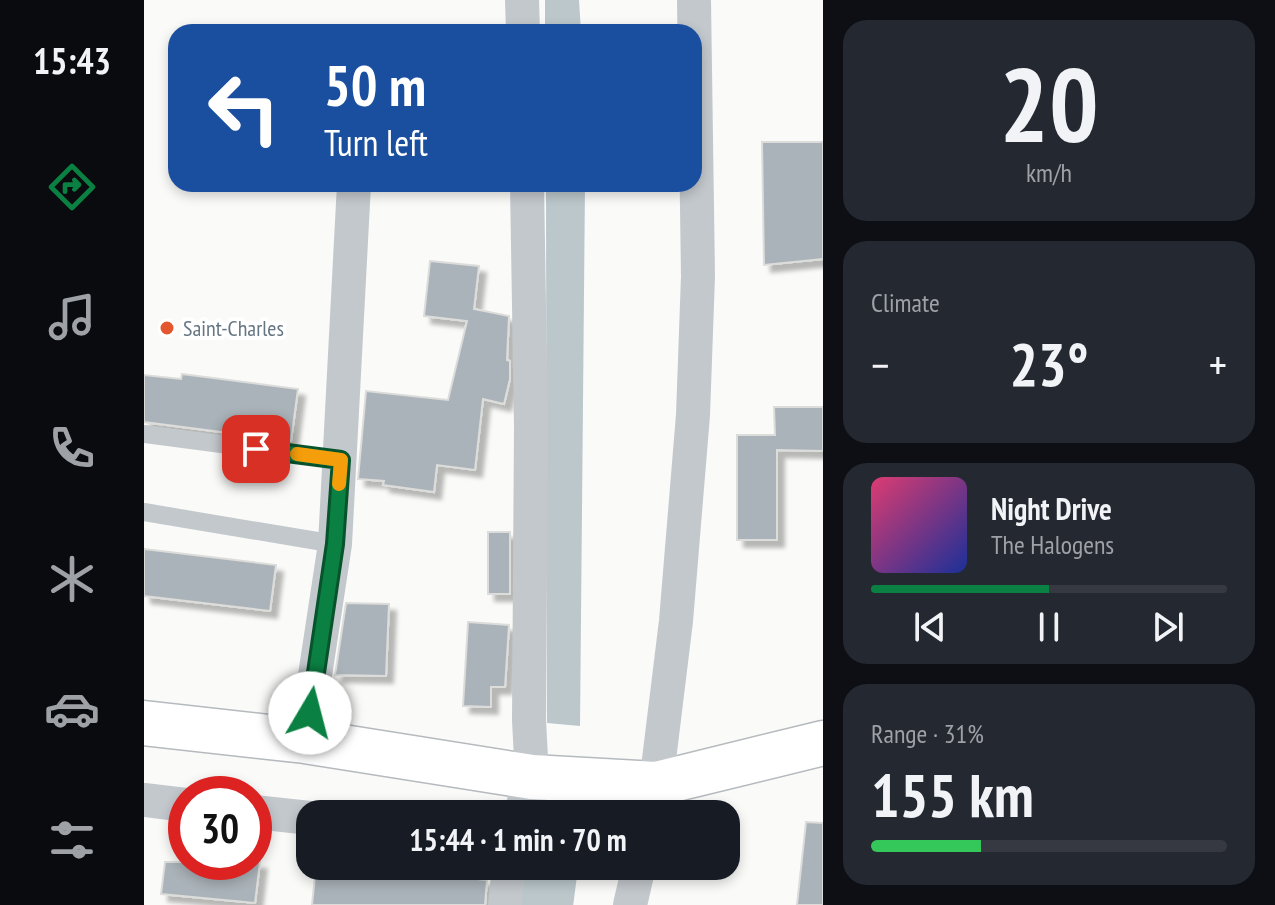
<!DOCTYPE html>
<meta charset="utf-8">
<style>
body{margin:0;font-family:"PT Sans Narrow",sans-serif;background:#242831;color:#f1f3f6;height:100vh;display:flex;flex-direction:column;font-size:30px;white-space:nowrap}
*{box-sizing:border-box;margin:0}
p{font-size:26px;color:#9ea1a6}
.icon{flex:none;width:44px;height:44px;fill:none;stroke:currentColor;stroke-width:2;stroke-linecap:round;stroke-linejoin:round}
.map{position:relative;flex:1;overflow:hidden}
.details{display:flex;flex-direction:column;gap:20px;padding:20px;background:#0d0f14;width:452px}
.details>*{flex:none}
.banner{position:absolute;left:24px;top:24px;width:534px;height:168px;border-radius:24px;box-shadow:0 4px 12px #0003;background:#1a4fa0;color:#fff;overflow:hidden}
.speed{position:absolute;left:24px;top:776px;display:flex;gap:16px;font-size:40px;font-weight:700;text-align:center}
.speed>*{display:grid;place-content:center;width:104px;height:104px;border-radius:50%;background:#171b24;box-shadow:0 4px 12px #0003;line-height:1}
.speed .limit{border:12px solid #d22;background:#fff;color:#111}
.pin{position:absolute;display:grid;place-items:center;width:68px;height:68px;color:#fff;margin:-34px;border-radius:16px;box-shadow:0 4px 12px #0006}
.me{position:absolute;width:88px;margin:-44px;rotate:8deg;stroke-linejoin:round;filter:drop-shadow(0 0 6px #0008)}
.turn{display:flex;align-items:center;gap:28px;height:168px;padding:0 24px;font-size:36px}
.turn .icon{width:104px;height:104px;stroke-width:2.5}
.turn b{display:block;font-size:56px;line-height:68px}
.big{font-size:60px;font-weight:800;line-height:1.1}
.details .tile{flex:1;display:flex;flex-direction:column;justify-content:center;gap:12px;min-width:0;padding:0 28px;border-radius:24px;background:#242831}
.details .dial{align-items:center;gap:0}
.dial b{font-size:104px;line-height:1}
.song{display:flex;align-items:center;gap:24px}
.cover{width:96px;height:96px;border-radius:12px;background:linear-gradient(135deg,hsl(340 70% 55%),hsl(230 70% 35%))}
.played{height:8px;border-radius:4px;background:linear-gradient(90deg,#0b8043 50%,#363941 50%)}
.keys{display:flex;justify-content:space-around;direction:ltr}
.heat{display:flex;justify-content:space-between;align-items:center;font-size:44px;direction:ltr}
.charge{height:12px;border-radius:6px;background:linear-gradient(90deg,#34c759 31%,#363941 0)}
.trip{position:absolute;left:152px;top:800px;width:444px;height:80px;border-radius:24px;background:#171b24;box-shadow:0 4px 12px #0003;font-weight:800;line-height:80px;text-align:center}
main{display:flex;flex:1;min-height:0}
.menu{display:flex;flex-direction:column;width:144px;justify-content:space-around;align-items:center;background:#090b0e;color:#9ea1a6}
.menu .icon{width:56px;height:56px}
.menu .on{color:#0b8043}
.menu b{font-size:36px;color:#f1f3f6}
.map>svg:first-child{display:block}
.water{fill:#bbc7cb}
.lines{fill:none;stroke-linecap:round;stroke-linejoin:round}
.river{stroke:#bbc7cb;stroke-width:56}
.building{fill:#aab3b9;stroke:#dcdcda;stroke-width:2;filter:url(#shadow)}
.primary-casing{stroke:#b5babe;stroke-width:47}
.lane{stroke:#c3c8cc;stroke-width:18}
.street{stroke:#c3c8cc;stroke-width:34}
.primary{stroke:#fff;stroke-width:44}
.route-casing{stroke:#07532c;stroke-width:20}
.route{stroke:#0b8043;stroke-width:14}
.slow{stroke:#f59e0b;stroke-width:14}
.poi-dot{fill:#e4572e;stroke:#fff;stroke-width:3}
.labels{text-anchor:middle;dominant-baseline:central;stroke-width:8;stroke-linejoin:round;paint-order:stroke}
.poi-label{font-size:22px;fill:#657683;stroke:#fff;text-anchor:start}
</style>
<main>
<nav class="menu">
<b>15:43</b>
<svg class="icon on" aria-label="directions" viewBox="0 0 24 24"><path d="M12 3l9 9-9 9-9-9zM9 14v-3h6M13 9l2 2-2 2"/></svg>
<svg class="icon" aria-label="music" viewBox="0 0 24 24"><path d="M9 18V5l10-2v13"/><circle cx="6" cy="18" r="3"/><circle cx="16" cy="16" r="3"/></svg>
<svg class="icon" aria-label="phone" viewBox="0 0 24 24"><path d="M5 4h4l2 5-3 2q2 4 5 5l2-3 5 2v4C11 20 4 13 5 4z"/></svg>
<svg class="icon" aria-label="climate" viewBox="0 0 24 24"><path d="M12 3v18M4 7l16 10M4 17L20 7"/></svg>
<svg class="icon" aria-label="car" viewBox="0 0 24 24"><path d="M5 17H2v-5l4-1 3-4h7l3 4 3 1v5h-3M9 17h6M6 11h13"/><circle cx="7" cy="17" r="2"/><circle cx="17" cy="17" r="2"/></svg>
<svg class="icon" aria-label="filters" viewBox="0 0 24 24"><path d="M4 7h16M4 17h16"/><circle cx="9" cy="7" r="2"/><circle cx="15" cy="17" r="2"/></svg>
</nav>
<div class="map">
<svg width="679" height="905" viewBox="0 0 679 905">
<defs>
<filter id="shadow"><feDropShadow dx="7" dy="7" stdDeviation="2" flood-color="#0004"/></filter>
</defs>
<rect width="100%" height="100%" fill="#fafaf8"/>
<g class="water">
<path d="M401,0H435L437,32H401Z"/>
<path d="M402,184H441L436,726L403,723Z"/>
</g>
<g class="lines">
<path class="river" d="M401,905L406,866"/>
</g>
<g class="building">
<path d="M618,142H679V259L620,265Z"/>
<path d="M286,261L335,266L330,309L365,316L363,360L366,361V379L360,404L339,399L331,470L293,465L290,492L239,485L240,481L214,479L222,391L304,400L323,321L280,316Z"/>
<path d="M38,374L154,389L147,441L0,422V375L37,379Z"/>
<path d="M630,407H679V451L633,450V540H593V435H631Z"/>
<rect x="344" y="532" width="22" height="62"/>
<path d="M0,549L132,565L126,611L0,596Z"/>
<path d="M202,603L245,604L242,676L191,675Z"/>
<path d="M324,622L365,625L361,687H347V707L319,706Z"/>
<path d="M662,822L679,823V905H653Z"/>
<path d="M21,862H116L111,903L17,894Z"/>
<path d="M172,866H198L343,880L341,905H168Z"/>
</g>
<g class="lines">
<g class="primary-casing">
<path id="primary" d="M0,723L161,741L388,777L512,784L679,743"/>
</g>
<g class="lane">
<path d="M0,434L197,460"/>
<path d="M0,512L191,544"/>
</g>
<g class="street">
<path d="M378,0L379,32"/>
<path d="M161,741L191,544L210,184"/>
<path d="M0,800L42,805"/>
<path d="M110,812L166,818"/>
<path d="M376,814L388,777L385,720L387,426L383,184"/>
<path d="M506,814L512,784L532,621L549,415L554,276L550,0"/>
<path d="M361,905L365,866"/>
<path d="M486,905L495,866"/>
</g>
<use href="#primary" class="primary"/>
</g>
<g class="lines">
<g class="route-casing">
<path id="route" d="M112,449L197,460L191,544L166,713"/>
</g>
<use href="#route" class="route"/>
<path class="slow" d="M153,454L197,460L195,484"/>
</g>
<circle class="poi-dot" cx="23" cy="328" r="8"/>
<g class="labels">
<g class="poi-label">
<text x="39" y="328">Saint-Charles</text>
</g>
</g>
</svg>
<div class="speed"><div class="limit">30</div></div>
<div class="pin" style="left:112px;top:449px;background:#d93025"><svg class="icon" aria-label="arrive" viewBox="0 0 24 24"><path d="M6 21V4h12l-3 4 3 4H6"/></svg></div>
<svg class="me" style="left:166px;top:713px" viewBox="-20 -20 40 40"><circle r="19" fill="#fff"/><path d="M0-13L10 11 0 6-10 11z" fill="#0b8043"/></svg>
<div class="trip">15:44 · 1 min · 70 m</div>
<div class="banner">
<div class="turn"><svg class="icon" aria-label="left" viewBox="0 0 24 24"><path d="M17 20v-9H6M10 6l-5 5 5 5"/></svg><div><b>50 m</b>Turn left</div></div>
</div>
</div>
<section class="details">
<div class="tile dial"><b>20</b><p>km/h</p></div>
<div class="tile"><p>Climate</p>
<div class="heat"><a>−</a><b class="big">23°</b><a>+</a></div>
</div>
<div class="tile">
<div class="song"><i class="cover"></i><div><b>Night Drive</b><p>The Halogens</p></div></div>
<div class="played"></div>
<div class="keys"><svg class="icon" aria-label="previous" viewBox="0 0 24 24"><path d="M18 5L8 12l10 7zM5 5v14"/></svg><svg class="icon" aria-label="pause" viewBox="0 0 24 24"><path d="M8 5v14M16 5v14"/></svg><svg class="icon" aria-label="next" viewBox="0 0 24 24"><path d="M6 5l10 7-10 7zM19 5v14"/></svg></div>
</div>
<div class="tile"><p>Range · 31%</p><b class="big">155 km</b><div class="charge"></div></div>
</section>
</main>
